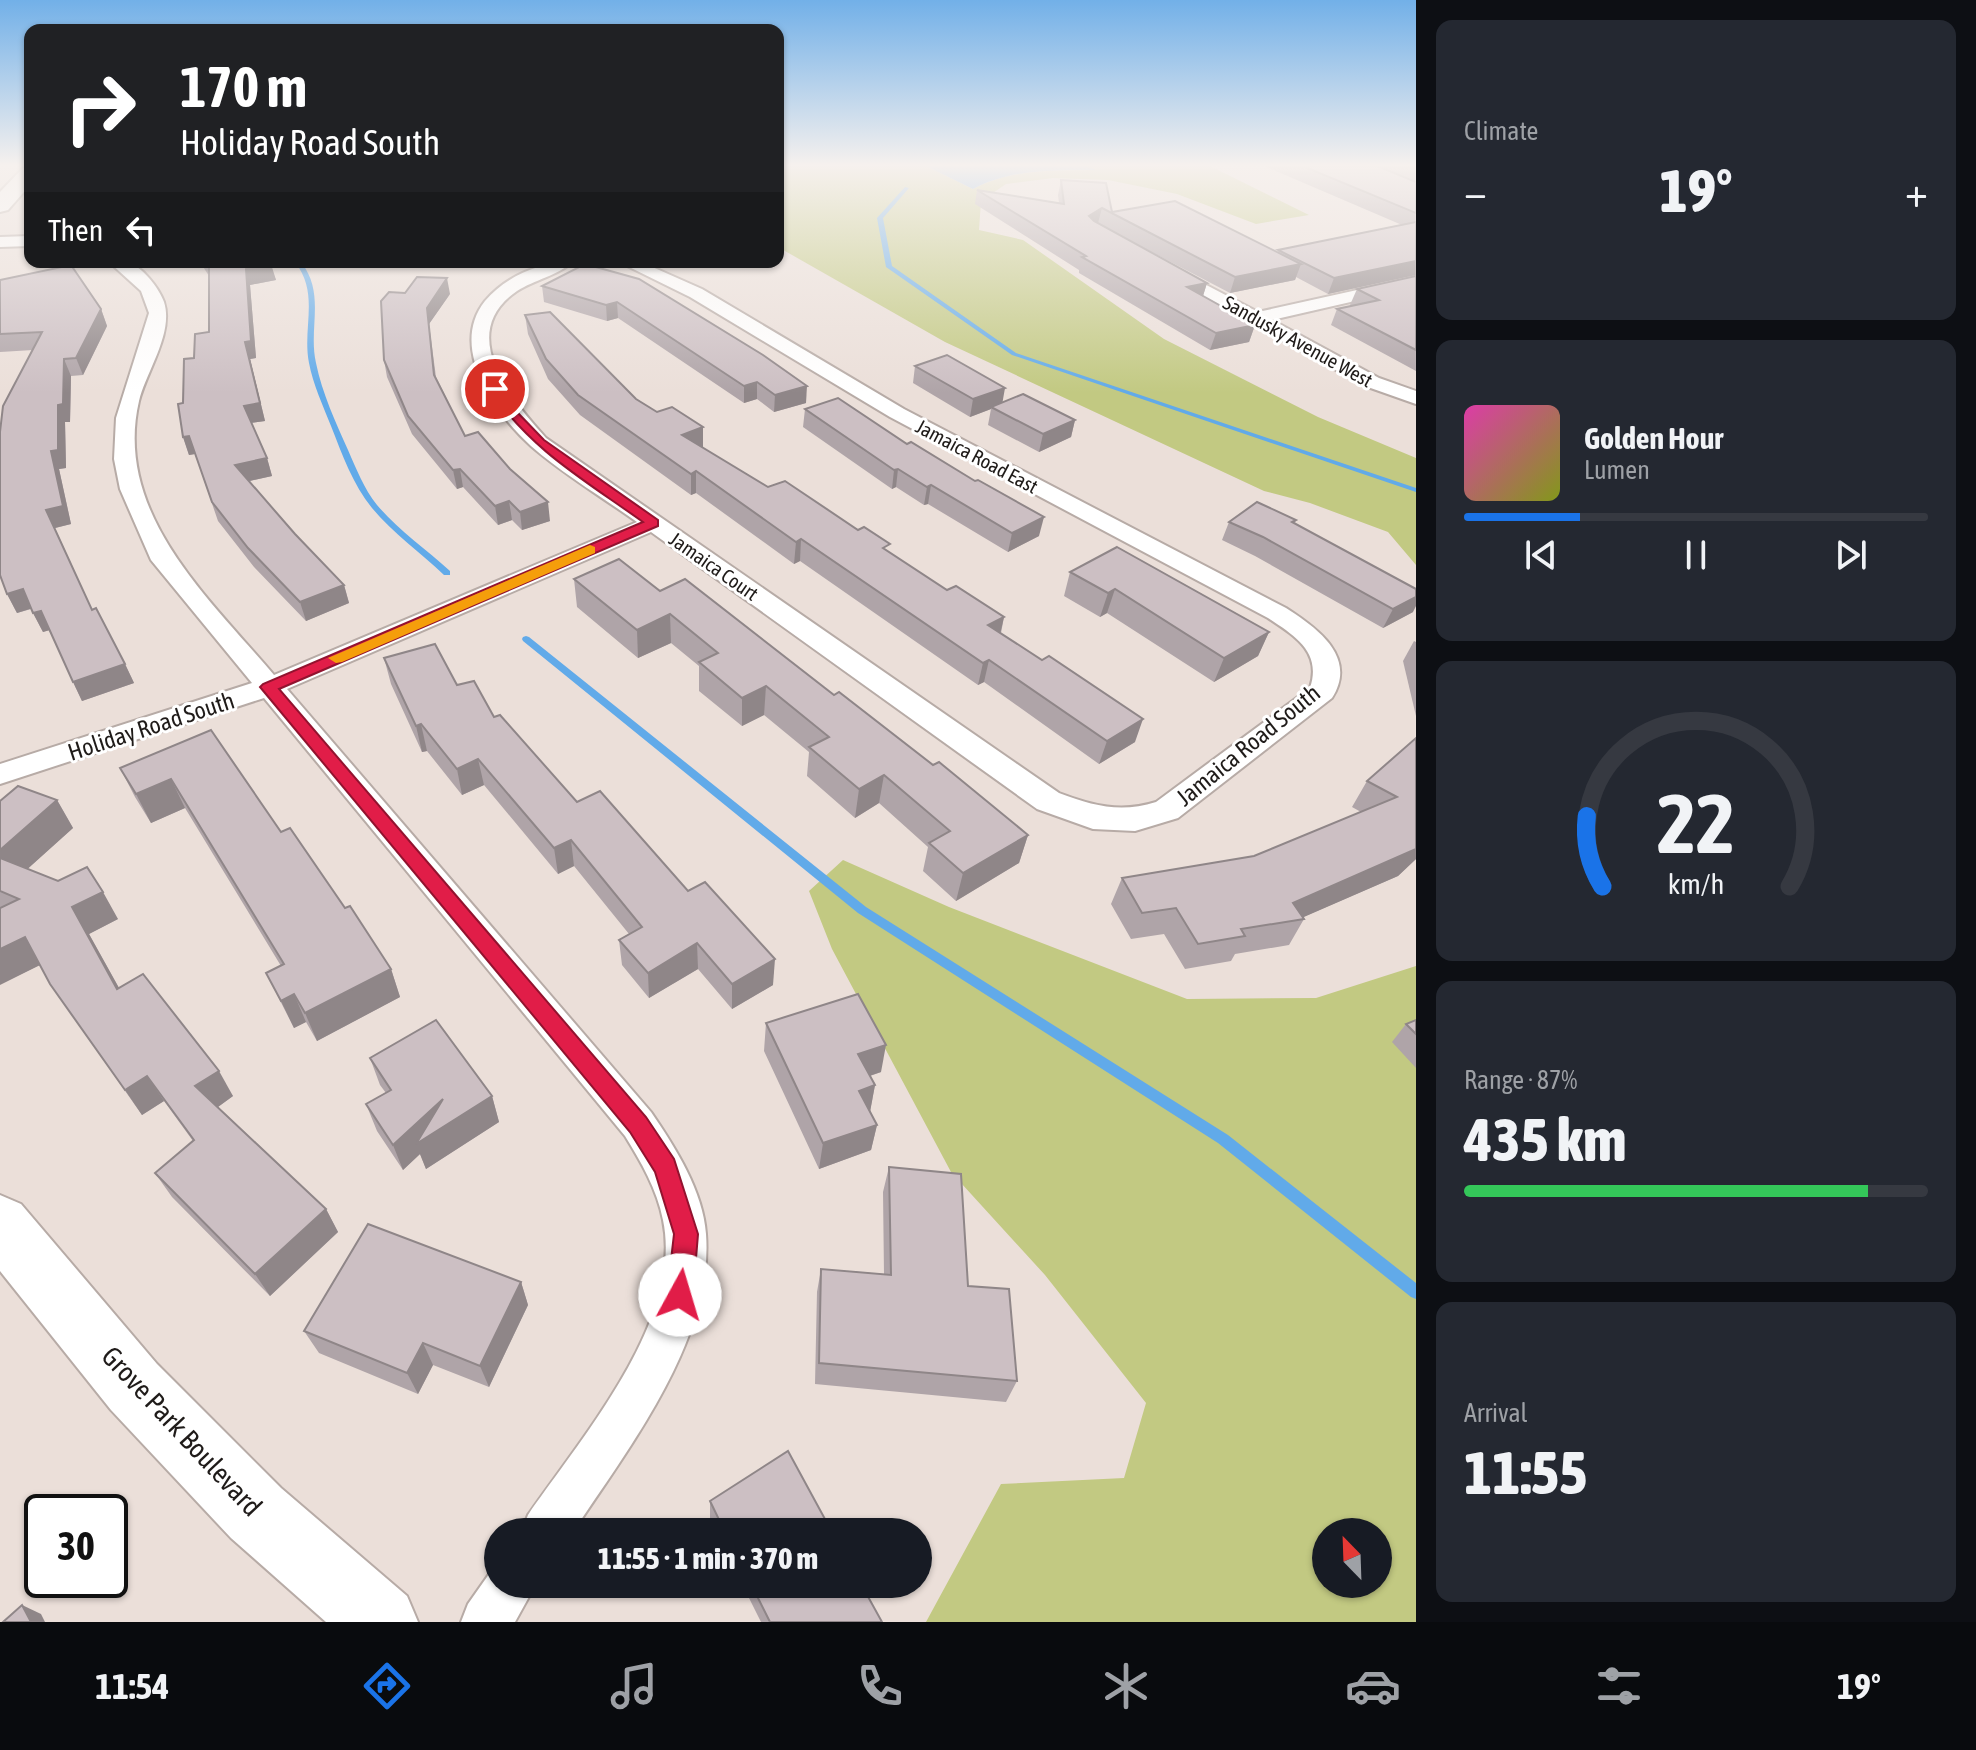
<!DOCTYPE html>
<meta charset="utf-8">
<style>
body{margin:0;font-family:"Asap Condensed",sans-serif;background:#242831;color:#f1f3f6;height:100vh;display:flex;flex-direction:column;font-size:30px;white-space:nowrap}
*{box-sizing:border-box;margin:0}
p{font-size:26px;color:#9ea1a6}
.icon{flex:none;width:44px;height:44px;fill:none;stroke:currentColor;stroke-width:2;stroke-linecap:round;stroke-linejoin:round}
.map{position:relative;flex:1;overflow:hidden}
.panel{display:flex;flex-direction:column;gap:20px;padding:20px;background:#0d0f14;width:560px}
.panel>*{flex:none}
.banner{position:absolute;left:24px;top:24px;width:760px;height:244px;border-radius:16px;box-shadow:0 2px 6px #0004;background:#202124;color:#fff;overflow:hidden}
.needle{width:52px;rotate:337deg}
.tools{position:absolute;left:1312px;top:1518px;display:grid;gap:16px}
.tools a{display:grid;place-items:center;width:80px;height:80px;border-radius:50%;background:#171b24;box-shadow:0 2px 6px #0004;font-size:40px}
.speed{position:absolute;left:24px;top:1494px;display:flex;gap:16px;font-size:40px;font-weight:700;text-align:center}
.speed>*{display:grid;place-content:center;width:104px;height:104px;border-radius:50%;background:#171b24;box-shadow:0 2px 6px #0004;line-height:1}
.speed .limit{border:4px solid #111;border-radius:12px;background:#fff;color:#111}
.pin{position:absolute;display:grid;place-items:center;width:68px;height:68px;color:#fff;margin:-34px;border:4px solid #fff;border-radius:50%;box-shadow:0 2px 8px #0007}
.me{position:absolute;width:88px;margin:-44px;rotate:6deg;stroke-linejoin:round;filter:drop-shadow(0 0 6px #0008)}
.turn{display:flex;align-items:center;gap:28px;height:168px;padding:0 24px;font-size:36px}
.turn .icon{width:104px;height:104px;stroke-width:2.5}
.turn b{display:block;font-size:56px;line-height:68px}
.then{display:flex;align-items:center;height:76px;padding:0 24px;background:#0003;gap:16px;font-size:30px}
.big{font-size:60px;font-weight:800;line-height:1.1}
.panel .widget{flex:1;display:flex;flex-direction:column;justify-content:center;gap:12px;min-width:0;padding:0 28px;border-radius:16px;background:#242831}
.panel .dial{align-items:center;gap:0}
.dial svg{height:208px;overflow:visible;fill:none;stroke:#363941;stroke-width:7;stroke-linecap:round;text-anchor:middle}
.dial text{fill:#f1f3f6;stroke:none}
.song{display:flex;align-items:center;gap:24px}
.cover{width:96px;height:96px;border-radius:12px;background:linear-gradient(135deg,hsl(320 70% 55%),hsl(70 70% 35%))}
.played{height:8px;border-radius:4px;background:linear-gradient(90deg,#1a73e8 25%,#363941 25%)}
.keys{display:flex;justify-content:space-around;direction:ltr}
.heat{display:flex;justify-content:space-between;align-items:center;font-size:44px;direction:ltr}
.charge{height:12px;border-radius:6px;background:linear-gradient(90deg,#34c759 87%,#363941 0)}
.trip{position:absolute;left:484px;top:1518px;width:448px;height:80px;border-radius:40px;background:#171b24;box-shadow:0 2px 6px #0004;font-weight:800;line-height:80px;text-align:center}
.dock{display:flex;height:128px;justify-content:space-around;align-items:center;background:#090b0e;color:#9ea1a6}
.dock .icon{width:56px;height:56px}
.dock .current{color:#1a73e8}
.dock b{font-size:36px;color:#f1f3f6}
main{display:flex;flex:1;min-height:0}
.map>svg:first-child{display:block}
.green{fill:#c2c982;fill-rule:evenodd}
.water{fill:#61aae9}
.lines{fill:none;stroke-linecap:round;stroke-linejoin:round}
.stream{fill:#61aae9;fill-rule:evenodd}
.street-casing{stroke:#b7aba6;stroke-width:4}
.secondary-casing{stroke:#b7aba6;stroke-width:4}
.street{fill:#fff;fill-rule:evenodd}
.secondary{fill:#fff;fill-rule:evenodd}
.wall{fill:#afa4a8}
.shaded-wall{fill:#8f8688}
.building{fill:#ccbfc3;stroke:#8f8688;stroke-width:2}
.route{fill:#e11d48;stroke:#92132f;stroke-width:2}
.slow{fill:#f59e0b}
.labels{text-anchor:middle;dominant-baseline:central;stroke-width:6;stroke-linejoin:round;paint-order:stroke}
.far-street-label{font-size:20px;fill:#1f1b19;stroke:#fff}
.street-label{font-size:24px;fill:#1f1b19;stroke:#fff}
.near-street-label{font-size:28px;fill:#1f1b19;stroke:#fff}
</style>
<main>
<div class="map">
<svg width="1416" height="1622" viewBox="0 0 1416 1622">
<rect width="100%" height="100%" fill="#ebdfd9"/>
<g class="green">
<path d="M778,165H924L973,189C1010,169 1053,171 1094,170L1083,165H1208L1309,215L1256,224L1177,194L1108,180L1053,178L1006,184L981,201L979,230L1023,240L1164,339L1318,417L1416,458V565L1388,532L1310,503L1264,491L945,342L778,247Z"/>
<path d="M843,860L949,907L1187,999L1316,998L1416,966V1622H926L1001,1484L1124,1478L1146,1403L1045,1275L951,1172L832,949L809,891ZM1326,1532H1378V1584H1326Z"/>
</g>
<path class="water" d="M924,165H1083L1096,170C1055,170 1010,169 973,189Z"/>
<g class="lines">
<g class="stream">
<path d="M905,187L909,188L883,218L892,266L1016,353L1416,488V492L1012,355L886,267L877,218Z"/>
<path d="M295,262H301C326,294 308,328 316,363C322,393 336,423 348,450C356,468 364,489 377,505C398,530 426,549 450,571V575H444C421,553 393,533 372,508C353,485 342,454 331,426C323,406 313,384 309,363C302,327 320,294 295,262Z"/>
<path d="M526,636L529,637L866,907L1228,1135L1416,1283V1299L1411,1297L1218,1143L858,913L523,641L522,639L523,637Z"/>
</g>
<g class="street-casing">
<g id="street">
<path d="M30,236V246L0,247V237Z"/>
<path d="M109,262C114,262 122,261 127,262C142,266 159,288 164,302C174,333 146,372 139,401C113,513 209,598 274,675L637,522C602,497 563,474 531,446C495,413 448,348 485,301C506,276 540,262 572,262C559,275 534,280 517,291C455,333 511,400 546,438L1059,793C1093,806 1121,813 1156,802L1310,688C1322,652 1295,636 1268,618L890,417L690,297L619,262H641L702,289L904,409L1286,608C1317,628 1358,657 1332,698L1178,818L1135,831L1093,829L1037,809L651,532L287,689L651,1112C675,1147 703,1191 706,1234C714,1339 628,1449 573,1532H521L528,1515C581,1438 684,1320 663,1220C657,1189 641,1162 625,1136L264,698L0,784V764L252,683L151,560L120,489L114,459L116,418L149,313L141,291Z"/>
<path d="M1170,266L1258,312L1416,277V287L1272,320L1379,378L1416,391V404L1365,386L1164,275L1162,271L1164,267Z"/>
<path d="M498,1565V1584H536L515,1622H461L468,1604L494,1567Z"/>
</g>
</g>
<g class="secondary-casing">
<g id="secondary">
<path d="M30,166V185L8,210L0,212V192L23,168Z"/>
<path d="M0,1195L21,1204L157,1364L281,1488L407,1596L418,1622H326L231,1538L111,1410L0,1271Z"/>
</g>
</g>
<use href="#street" class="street"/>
<use href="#secondary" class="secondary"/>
</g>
<g class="wall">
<path d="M1262,165H1416V275L1328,294L1296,277L1295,280L1230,293L1098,224L1207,283L1203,296L1255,325L1249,342L1210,350L1079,273V270L975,204L977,190L1059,203L1058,195L1061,180L1112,212L1278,253V250L1402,225Z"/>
<path d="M200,262H269L276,280L250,285L256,358L250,359L265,421L251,423L267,458L272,476L249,481L295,534L344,585L349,603L306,621L254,567L218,521L195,454L189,455L183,437V403L194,358L209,332V276Z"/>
<path d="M585,264L806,403L774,412L757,399L744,403L618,318L607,321L544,302L542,286Z"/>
<path d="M1416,276V371L1331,325L1337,309L1352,306L1350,305L1357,289Z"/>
<path d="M0,280L101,309L107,326L83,375L71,376L70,422H65L66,468L59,469L71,524L55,528L92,610L125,664L134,683L82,701L49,630L43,632L31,609L17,613L7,594L33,350L0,352Z"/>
<path d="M450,294L429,324L436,377L465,436L550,521L522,530L512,520L498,525L463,487L457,489L412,434L387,377L384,360Z"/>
<path d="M525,315L636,399L657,412L703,427V448L768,487L889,552L947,590L1004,617L1001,633L1135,742L1099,764L984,682L978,685L800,561L794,564L696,493L691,495L580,415L548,379L528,334Z"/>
<path d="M915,366L1003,402L1075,420L1071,437L1039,452L988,425L991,409L970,417L913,383Z"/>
<path d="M805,409L1039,536L1008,552L928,504L924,505L896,487L892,489L803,427Z"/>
<path d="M1296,520L1295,523L1413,612L1383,628L1255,556L1222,540L1229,522Z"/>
<path d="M1070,572L1269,632L1258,656L1214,682L1107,613L1100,617L1064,596Z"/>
<path d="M574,579L660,591L834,695L933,765L1028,835L1019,863L956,901L923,871L928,847L879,803L855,818L807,776L809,752L764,715L742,726L699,691V666L671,643L638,658L577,607Z"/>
<path d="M1414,641L1416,642V716L1403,661Z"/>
<path d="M384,658L457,685L494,717L577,802L688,891L773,985L732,1009L698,969L649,998L622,965L619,940L629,934L574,866L558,874L484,785L462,795L427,751L422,752L391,684Z"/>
<path d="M211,730L281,832L345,908L391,969L400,997L317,1041L306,1022L294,1028L266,973L281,966L185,808L151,823L135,797L120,768Z"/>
<path d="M1416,738V859L1398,876L1303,917L1304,919L1289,945L1235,954L1231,961L1185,969L1164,934L1131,939L1111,904L1122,878L1254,856L1361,812L1352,807L1367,781Z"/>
<path d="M57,800L73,828L27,869L118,919L89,934L119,988L233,1096L218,1107L326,1209L338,1232L270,1296L172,1197L155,1173L193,1141L164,1101L142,1115L50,984L40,965L0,984V801Z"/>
<path d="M1416,1020V1068L1392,1042L1406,1024Z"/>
<path d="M766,1023L881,1072L870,1076L875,1085L870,1111L877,1125L871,1150L819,1169L764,1051Z"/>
<path d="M370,1058L492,1096L499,1122L426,1169L420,1154L403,1170L377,1131L366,1104L386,1093L380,1085Z"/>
<path d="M889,1167L968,1286L1017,1381L1006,1402L815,1384L817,1292L821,1269L884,1274L883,1192Z"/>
<path d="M521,1282L528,1305L489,1387L433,1365L418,1394L319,1353L304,1331Z"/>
<path d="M710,1501L832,1532H717L710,1518Z"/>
<path d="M742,1584H861L882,1622H761Z"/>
</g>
<g class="shaded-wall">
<path d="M1102,208L1098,223L1086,231L1089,216Z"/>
<path d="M1416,261V275L1328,294L1334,278Z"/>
<path d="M180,262H195L181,266Z"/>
<path d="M271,264L276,280L250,285L256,358L250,359L265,421L249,423L244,406L246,269Z"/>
<path d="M1301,264L1295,280L1230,293L1235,277Z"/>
<path d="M447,278L450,294L429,324L437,392L427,308Z"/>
<path d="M1207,283L1202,299L1187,287Z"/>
<path d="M617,302L618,318L607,321L606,305Z"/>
<path d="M101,309L107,326L83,375L76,358Z"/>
<path d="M1255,325L1249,342L1210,350L1216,333Z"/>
<path d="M64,359L71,376L70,422H65L66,468L59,469L71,524L55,528L46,510L51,451Z"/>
<path d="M757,382V399L744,403V386Z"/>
<path d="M807,386L806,403L774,412L775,395Z"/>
<path d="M1005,388L1002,405L991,407V409L970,417L973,399Z"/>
<path d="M1075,420L1071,437L1039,452L1043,434Z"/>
<path d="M703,427V448L682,435Z"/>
<path d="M189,436L195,454L189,455L183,437Z"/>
<path d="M267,458L272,476L241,483L235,465Z"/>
<path d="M460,469L463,487L457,489L453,470Z"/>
<path d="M898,469L896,487L892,489L894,470Z"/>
<path d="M696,471V493L691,495V474Z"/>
<path d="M931,485L928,504L924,505L927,487Z"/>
<path d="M509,501L512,520L498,525L495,506Z"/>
<path d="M548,502L550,521L522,530L520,512Z"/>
<path d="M1044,517L1039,536L1008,552L1012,533Z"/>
<path d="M801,539L800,561L794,564L796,542Z"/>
<path d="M344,585L349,603L306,621L300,602Z"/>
<path d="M23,589L33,608L17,613L7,594Z"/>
<path d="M1115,589L1107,613L1100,617L1108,593Z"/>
<path d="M1416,597V606L1413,612L1383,628L1393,609Z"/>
<path d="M41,611L50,630L43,632L33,613Z"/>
<path d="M670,614L671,643L638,658L637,630Z"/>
<path d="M1004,617L999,639L988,625Z"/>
<path d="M1269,632L1258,656L1214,682L1224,658Z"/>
<path d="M989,660L984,682L978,685L983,663Z"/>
<path d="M125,664L134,683L82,701L73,682Z"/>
<path d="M766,686L764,715L742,726V698Z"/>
<path d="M1143,719L1135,742L1099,764L1107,741Z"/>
<path d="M421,724L427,751L422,752L416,726Z"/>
<path d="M478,759L484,785L462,795L457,769Z"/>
<path d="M884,775L879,803L855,818L859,789Z"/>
<path d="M171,779L185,808L151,823L136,794Z"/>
<path d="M57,800L73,828L12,883L0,865V850Z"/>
<path d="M1028,835L1019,863L956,901L963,873Z"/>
<path d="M571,840L574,866L558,874L554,848Z"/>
<path d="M1416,849V859L1398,876L1297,920L1293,903Z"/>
<path d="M103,892L118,919L89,934L134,1015L117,989L72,907Z"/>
<path d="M25,937L44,963L0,985V949Z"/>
<path d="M697,943L698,969L649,998L648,973Z"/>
<path d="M775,959L773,985L732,1009V984Z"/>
<path d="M391,969L400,997L317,1041L305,1013Z"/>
<path d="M294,994L306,1022L294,1028L281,1001Z"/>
<path d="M886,1045L881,1072L854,1081L858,1054Z"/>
<path d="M219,1071L233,1096L211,1112L195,1086Z"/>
<path d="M147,1076L164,1101L142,1115L125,1090Z"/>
<path d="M875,1085L870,1112L859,1091Z"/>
<path d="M492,1096L499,1122L426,1169L420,1154L403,1170L393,1145L443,1099Z"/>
<path d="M877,1125L871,1150L819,1169L823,1143Z"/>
<path d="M326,1209L338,1232L270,1296L255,1274Z"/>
<path d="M521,1282L528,1305L489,1387L480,1366Z"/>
<path d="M423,1343L433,1365L418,1394L407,1373Z"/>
<path d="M22,1605L41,1614L45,1622H31Z"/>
</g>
<g class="building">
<path d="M1300,165H1375L1416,182V213Z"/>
<path d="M1061,180L1106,183L1112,212L1175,201L1301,264L1235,277L1102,208L1089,216L1094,221L1207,283L1187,287L1255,325L1216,333L1082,257L1086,256L977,190L1064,204Z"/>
<path d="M1416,222V261L1334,278L1278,250Z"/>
<path d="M206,262H269L271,264L246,269L251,341L245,342L260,403L244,406L267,458L235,465L295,534L344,585L300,602L248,548L212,502L189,436L183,437L178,404L183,403L184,359L194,358L195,334L209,332V267Z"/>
<path d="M585,264L639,279L763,355L807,386L775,395L757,382L744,386L617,302L606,305L542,286Z"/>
<path d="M71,265L101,309L76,358L64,359L63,404L58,405V450L51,451L63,506L46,510L92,610L96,608L125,664L73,682L41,611L33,613L23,589L7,594L0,575V432L3,406L42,332L0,334V280Z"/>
<path d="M1416,276V350L1337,309L1379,300L1357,289Z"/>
<path d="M417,277L447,278L427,308L434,375L465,436L478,432L510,469L548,502L520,512L509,501L495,506L460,469L453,470L408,416L384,360L381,301L389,292L405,293Z"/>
<path d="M550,312L636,399L657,412L672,407L703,427L682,435L768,487L785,481L858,530L864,527L890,544L883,548L947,590L956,586L1004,617L988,625L1042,660L1049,656L1143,719L1107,741L989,660L983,663L801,539L796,542L696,471L691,474L578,395L546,359L525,315Z"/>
<path d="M947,355L1005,388L973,399L915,366Z"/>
<path d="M1023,394L1075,420L1043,434L991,407Z"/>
<path d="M838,398L907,444L911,442L975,481L978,480L1044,517L1012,533L931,485L927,487L898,469L894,470L805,409Z"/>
<path d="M1257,502L1296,520L1292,522L1416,589V597L1393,609L1263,537L1229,522Z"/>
<path d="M1117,547L1269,632L1224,658L1115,589L1108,593L1070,572Z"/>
<path d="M619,559L660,591L685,579L834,695L839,692L933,765L939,762L1028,835L963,873L929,843L950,831L884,775L859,789L809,747L829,737L766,686L742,698L699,662L718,653L670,614L637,630L574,579Z"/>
<path d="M435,644L457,685L474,681L494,717L500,715L577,802L600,791L688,891L705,882L775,959L732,984L697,943L648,973L619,940L642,927L571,840L554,848L478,759L457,769L421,724L416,726L384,658Z"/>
<path d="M211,730L281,832L290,828L345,908L350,906L391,969L305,1013L294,994L281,1001L266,973L284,964L171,779L136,794L120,768Z"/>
<path d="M1416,738V849L1293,903L1304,919L1241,929L1245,936L1198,944L1176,908L1142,913L1122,878L1254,856L1397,797L1367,781Z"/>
<path d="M18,786L57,800L0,850V801Z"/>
<path d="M0,858L58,881L87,867L103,892L72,907L117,989L143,974L219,1071L195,1086L326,1209L255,1274L155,1173L194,1140L147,1076L125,1090L50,984L25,937L0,949V908L19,899L0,891Z"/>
<path d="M858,994L886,1045L858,1054L875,1085L859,1091L877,1125L823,1143L766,1023Z"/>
<path d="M436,1020L492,1096L416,1144L443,1099L393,1145L366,1104L391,1090L370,1058Z"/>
<path d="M1416,1020V1034L1406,1024Z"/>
<path d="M889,1167L961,1174L968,1286L1009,1289L1017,1381L819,1363L821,1269L891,1275Z"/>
<path d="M368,1224L521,1282L480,1366L423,1343L407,1373L304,1331Z"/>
<path d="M788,1451L832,1532H725L710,1501Z"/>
<path d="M751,1584H861L882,1622H770Z"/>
<path d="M22,1605L31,1622H3Z"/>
</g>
<linearGradient id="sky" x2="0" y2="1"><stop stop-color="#72b0e8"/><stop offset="0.42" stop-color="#f6f1ee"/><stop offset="1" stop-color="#f6f1ee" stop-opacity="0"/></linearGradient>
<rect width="1416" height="393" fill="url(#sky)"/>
<path class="route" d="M491,386H499L518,413L544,440L658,520V526L279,689L646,1117L674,1159L698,1234L693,1295L689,1304L680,1308L671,1304L667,1295L674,1234L655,1172L630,1132L260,687L263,684L643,522C583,479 532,451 489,389Z"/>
<path class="slow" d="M590,545L595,547V553L342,662L336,663L328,658Z"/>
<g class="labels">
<g class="far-street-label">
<text transform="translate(1298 341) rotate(29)">Sandusky Avenue West</text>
<text transform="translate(977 456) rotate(28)">Jamaica Road East</text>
<text transform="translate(714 566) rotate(35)">Jamaica Court</text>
</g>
<g class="street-label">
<text transform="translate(151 726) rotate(-18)">Holiday Road South</text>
<text transform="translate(1248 745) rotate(-39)">Jamaica Road South</text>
</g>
<g class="near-street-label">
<text transform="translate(182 1431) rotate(47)">Grove Park Boulevard</text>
</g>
</g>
</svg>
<div class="tools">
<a><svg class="needle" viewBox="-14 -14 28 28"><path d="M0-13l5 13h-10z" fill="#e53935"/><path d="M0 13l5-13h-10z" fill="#9ea1a6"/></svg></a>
</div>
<div class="speed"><div class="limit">30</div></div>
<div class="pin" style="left:495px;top:389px;background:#d93025"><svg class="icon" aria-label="arrive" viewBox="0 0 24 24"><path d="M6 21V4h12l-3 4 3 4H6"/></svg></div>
<svg class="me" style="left:680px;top:1295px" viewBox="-20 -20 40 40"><circle r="19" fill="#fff"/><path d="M0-13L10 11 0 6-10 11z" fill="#e11d48"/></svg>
<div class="trip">11:55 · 1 min · 370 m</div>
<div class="banner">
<div class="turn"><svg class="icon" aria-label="right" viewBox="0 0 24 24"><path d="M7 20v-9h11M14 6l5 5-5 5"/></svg><div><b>170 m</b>Holiday Road South</div></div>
<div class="then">Then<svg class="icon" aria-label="left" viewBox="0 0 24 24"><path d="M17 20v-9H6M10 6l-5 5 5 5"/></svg></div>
</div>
</div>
<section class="panel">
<div class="widget"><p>Climate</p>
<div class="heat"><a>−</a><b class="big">19°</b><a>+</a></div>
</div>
<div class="widget">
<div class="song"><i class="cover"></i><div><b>Golden Hour</b><p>Lumen</p></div></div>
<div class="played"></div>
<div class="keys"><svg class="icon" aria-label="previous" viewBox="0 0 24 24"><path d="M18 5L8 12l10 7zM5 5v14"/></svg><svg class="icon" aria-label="pause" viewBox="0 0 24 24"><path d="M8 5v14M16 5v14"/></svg><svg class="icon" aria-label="next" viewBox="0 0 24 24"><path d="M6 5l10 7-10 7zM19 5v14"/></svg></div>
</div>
<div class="widget dial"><svg viewBox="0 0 100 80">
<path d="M14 69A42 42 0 1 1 86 69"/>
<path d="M14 69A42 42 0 0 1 8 42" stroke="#1a73e8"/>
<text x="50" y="56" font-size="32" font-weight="700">22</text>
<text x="50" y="72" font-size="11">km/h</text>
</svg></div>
<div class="widget"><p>Range · 87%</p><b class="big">435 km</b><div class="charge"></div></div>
<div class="widget"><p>Arrival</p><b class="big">11:55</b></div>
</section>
</main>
<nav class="dock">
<b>11:54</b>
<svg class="icon current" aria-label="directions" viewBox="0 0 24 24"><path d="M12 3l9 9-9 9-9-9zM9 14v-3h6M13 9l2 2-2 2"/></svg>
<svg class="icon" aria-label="music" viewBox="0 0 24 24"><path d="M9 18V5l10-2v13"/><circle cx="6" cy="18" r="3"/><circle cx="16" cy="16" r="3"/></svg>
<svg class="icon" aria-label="phone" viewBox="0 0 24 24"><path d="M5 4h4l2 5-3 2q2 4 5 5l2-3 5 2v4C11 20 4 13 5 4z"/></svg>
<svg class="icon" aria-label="climate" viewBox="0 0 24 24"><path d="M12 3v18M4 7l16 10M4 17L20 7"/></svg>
<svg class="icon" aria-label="car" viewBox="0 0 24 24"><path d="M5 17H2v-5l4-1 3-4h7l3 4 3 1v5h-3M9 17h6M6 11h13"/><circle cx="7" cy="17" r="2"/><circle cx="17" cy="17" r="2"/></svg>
<svg class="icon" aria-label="filters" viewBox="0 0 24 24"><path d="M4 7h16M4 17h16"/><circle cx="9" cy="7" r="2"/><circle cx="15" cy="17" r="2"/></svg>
<b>19°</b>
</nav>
